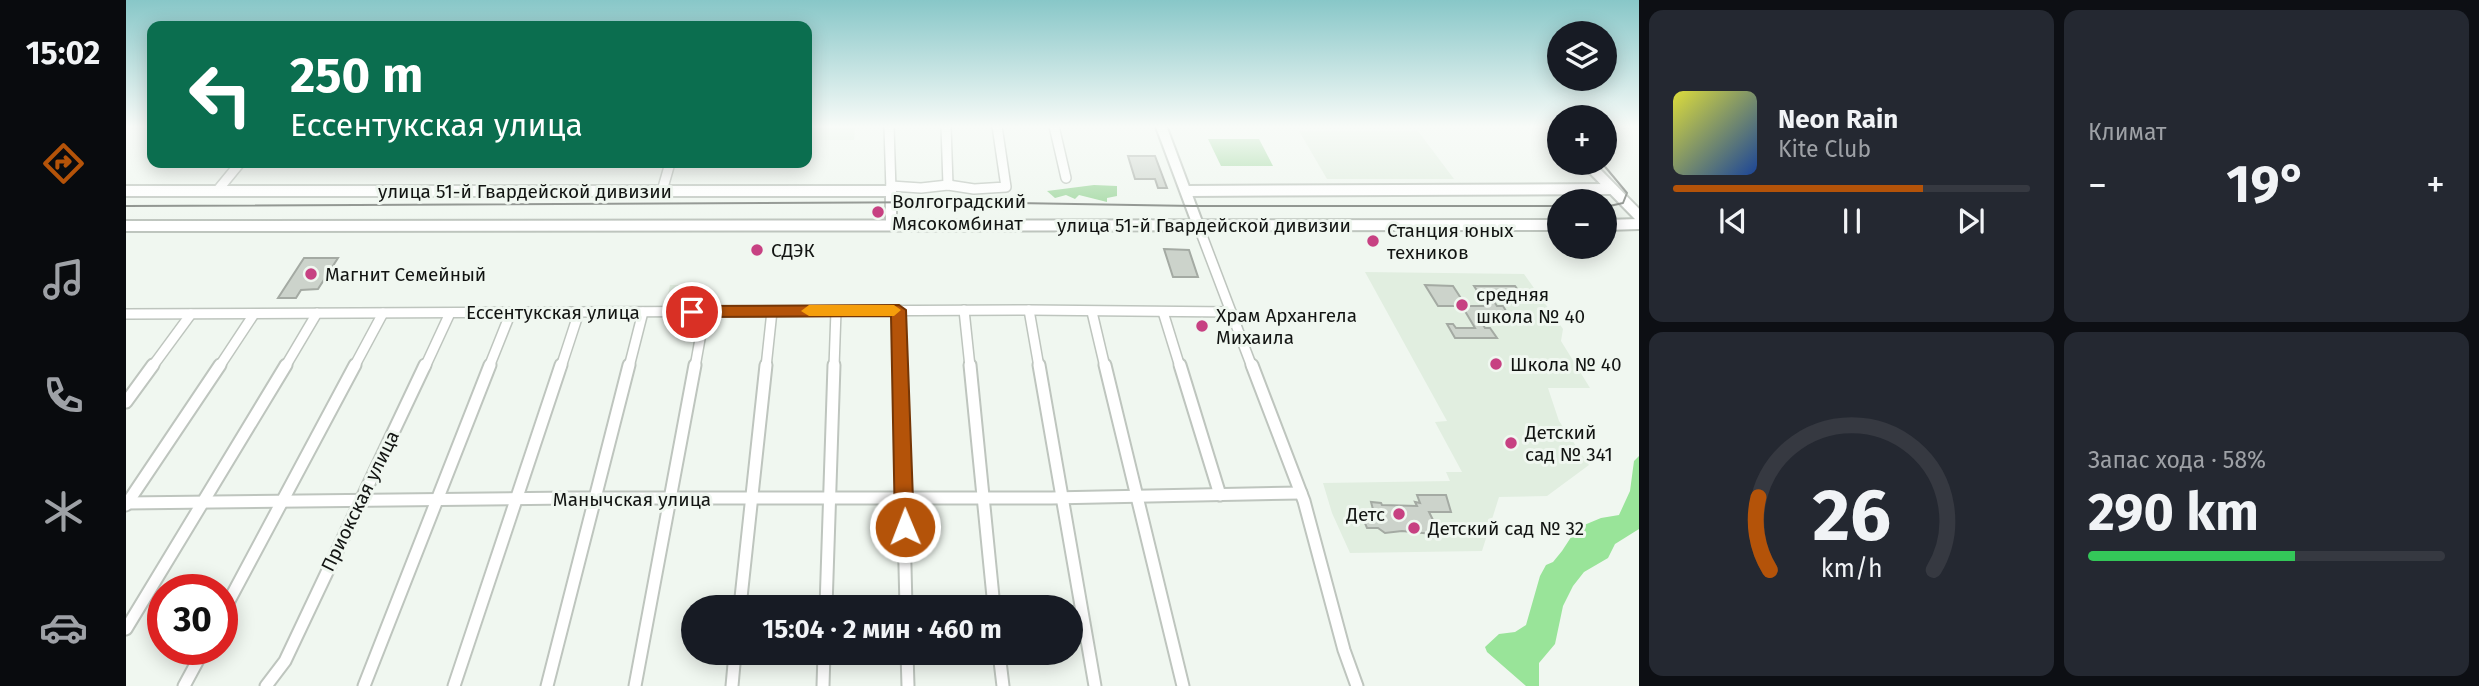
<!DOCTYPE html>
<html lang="ru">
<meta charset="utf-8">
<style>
body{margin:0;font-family:"Fira Sans",sans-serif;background:#242831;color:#f1f3f6;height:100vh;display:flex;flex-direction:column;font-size:26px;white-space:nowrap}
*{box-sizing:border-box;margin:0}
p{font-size:23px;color:#9ea1a6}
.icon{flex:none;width:38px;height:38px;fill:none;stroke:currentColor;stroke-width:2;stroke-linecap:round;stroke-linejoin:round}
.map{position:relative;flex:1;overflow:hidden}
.details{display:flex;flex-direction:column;gap:10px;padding:10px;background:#0d0f14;width:840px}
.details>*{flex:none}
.guide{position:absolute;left:21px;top:21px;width:665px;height:147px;border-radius:14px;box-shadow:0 4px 18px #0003;background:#0b6e4f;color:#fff;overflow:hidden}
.buttons{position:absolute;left:1421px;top:21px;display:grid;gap:14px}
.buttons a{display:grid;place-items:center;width:70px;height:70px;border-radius:50%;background:#171b24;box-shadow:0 4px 18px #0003;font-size:35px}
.speed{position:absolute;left:21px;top:574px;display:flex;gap:14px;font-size:35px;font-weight:700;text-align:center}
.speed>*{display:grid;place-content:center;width:91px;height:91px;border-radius:50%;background:#171b24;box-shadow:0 4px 18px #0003;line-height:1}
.speed .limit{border:10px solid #d22;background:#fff;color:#111}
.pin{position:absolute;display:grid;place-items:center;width:60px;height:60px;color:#fff;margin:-30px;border:4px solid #fff;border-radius:50%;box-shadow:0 2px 7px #0007}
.me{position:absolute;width:77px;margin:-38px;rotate:359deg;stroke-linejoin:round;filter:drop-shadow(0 0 5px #0008)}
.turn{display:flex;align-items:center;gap:24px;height:147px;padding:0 28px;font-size:32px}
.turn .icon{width:91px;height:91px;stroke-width:2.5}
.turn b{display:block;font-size:49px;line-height:60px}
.big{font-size:52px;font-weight:700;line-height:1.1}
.details .tile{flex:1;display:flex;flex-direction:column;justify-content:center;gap:10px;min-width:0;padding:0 24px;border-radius:14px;background:#242831}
.details .dial{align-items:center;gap:0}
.dial svg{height:182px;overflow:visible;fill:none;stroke:#363941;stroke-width:7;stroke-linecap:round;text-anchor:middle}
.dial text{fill:#f1f3f6;stroke:none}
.song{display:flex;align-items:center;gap:21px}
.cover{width:84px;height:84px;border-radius:10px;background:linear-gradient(135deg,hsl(60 70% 55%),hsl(220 70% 35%))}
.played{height:7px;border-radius:4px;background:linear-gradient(90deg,#b45309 70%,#363941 70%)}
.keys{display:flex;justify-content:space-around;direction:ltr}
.heat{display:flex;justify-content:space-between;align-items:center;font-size:38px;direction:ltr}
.charge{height:10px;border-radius:5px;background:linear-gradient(90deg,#34c759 58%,#363941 0)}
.details .tiles{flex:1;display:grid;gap:10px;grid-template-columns:repeat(2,1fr)}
.trip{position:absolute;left:555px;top:595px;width:402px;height:70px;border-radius:35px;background:#171b24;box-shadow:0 4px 18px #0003;font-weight:700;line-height:70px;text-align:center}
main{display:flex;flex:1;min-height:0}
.tab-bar{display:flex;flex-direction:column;width:126px;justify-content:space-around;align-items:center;background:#090b0e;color:#9ea1a6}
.tab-bar .icon{width:49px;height:49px}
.tab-bar .on{color:#b45309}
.tab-bar b{font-size:32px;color:#f1f3f6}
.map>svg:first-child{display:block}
.built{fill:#e1eee0}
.green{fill:#9fd79e}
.water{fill:#99e499}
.building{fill:#ccd3cb;stroke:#a4aaa3;stroke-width:2}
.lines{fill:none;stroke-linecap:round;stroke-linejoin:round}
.minor-far1-casing{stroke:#bec5be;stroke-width:12}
.minor-casing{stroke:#bec5be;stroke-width:15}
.major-casing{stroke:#bec5be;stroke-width:14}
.minor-far1{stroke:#fff;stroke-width:9}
.minor{stroke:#fff;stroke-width:11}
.major{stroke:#fff;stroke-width:10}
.tram{stroke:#7e837e;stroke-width:2}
.route{fill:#b45309;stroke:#753606;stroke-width:2}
.slow{fill:#f59e0b}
.poi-dot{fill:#c74182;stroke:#f0f7f0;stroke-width:2.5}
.labels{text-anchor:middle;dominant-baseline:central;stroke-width:6;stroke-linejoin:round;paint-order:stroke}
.street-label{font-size:19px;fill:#121412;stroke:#f0f7f0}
.poi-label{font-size:19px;fill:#121412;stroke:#f0f7f0;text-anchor:start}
</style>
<main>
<nav class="tab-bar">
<b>15:02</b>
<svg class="icon on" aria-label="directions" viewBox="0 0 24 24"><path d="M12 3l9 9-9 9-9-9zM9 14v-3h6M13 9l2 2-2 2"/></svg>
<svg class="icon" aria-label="music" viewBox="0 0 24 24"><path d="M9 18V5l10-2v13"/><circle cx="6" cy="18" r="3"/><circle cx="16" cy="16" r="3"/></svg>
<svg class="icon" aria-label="phone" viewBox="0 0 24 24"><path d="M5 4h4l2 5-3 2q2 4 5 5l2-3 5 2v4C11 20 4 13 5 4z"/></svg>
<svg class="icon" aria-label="climate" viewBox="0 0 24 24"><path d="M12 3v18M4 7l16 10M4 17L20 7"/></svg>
<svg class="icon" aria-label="car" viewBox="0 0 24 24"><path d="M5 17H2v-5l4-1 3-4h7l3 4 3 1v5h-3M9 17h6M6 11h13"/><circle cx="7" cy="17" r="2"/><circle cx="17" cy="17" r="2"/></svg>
</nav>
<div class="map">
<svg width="1513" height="686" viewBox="0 0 1513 686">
<rect width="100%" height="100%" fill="#f0f7f0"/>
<g class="built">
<path d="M681,126H729L728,140H681Z"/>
<path d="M1173,131H1292L1328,179H1201Z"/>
<path d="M1239,272L1398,274L1437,329L1435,341L1464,388H1422L1433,421L1463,465L1421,496L1373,497L1356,551L1224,553L1206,513L1197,483L1324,481L1320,472H1336L1309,422L1321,421Z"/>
<path d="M544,285H569L562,307L539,308Z"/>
</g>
<g class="green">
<path d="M1082,139H1133L1147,166H1095Z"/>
<path d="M968,185L991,186V196L981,198V202L953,195L949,199L940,195L929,198L921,191Z"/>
</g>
<path class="water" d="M1513,456V529L1489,544L1482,558L1458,572L1447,586L1437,606L1429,644L1413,663V686H1400L1361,652L1359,647L1373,634L1389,632L1400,625L1414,576L1420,565L1427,562L1436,551L1451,528L1475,518L1493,515L1504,491L1508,461Z"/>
<g class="building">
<path d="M1002,156H1029L1041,188H1032L1029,179H1009Z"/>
<path d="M1038,249L1063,250L1072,277H1047Z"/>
<path d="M178,258H212L192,289L175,290L170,298H152Z"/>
<path d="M1299,285L1327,286L1340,306H1361L1348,286H1389L1395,294H1363L1371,306H1377L1383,316L1351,315L1359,328H1364L1371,338H1329L1321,324H1327L1330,328H1349L1336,306H1312Z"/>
<path d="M1291,495H1320L1325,512H1303L1311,528H1306V534L1276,531L1259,533L1252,528H1241L1236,516H1242L1241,512L1248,513L1245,502L1255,503L1256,505L1291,506L1289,502L1294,503Z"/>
</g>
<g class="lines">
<g class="minor-far1-casing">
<g id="minor-far1">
<path d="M763,126L765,191"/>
<path d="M820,126L822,185"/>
<path d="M928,126L940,178"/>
<path d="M765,186L795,188L822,185L848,189L880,187L871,126"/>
<path d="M91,191L114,163"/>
<path d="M536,191L544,163"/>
<path d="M1072,225L1126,367"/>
<path d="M773,310L774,367"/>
<path d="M838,310L844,367"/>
<path d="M903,310L913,367"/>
<path d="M966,312L979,367"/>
<path d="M1037,312L1054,367"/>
<path d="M0,314L903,310L1105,312"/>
<path d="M26,367L65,314"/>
<path d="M93,367L128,314"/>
<path d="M159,367L191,313"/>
<path d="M228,367L257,313"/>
<path d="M299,367L324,313"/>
<path d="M363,367L385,312"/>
<path d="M435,367L453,312"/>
<path d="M503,367L517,312"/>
<path d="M569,367L579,311"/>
<path d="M640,367L646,311"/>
<path d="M708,367L710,311"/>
</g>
</g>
<g class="minor-casing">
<g id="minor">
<path d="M774,365L780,607"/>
<path d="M844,365L868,607"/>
<path d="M913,365L969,686"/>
<path d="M979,365L1057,686"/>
<path d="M1054,365L1094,495"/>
<path d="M1126,365L1178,501L1218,650L1231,686"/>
<path d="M0,402L27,365"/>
<path d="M0,503L445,498H925L1175,493"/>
<path d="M0,505L94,365"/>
<path d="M614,607L640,365"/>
<path d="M700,607L708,365"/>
<path d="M96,614L229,365"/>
<path d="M0,629L160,365"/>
<path d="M781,653L782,686"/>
<path d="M873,653L877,686"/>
<path d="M58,686L78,649"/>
<path d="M140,686L159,661L299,365"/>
<path d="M238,686L364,365"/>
<path d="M328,686L435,365"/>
<path d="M421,686L503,365"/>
<path d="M509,686L569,365"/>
<path d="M606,686L609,653"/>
<path d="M697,686L698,653"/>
</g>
</g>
<g class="major-casing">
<g id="major">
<path d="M1035,126L1072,225"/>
<path d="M1426,126L1433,133"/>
<path d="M1461,163L1513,216"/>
<path d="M0,191H765V224"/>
<path d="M1061,191L1486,189"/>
<path d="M1479,225L1513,224"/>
<path d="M0,226L1433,225"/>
</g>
</g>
<use href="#minor-far1" class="minor-far1"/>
<use href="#minor" class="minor"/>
<use href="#major" class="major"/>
<g class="tram">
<path d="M1476,163L1501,193L1497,203L1479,207"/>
<path d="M0,206L836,202L1067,206H1433"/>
</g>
</g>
<linearGradient id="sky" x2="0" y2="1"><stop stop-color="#88c7c8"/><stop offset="0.57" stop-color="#f8fbf8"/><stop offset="1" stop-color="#f8fbf8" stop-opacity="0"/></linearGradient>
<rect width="1513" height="222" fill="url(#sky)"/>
<path class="route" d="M773,305L780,310L788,527L786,533L779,536L772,533L769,527L765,316L566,317L558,312L566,306Z"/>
<path class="slow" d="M683,305H768L775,310L768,316H683L675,311Z"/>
<g class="poi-dot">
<circle cx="752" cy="212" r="7"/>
<circle cx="1247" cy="241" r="7"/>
<circle cx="631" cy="250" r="7"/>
<circle cx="185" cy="274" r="7"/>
<circle cx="1336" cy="305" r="7"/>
<circle cx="1076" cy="326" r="7"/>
<circle cx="1370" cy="364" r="7"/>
<circle cx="1385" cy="443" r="7"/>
<circle cx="1273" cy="514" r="7"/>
<circle cx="1288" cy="528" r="7"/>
</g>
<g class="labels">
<g class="street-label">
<text x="399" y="191">улица 51-й Гвардейской дивизии</text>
<text x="1078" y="225">улица 51-й Гвардейской дивизии</text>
<text x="427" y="312">Ессентукская улица</text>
<text x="506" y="499">Манычская улица</text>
<text transform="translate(234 501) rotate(-64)">Приокская улица</text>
</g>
<g class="poi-label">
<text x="766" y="201">Волгоградский<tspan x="766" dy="22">Мясокомбинат</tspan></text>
<text x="1261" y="230">Станция юных<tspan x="1261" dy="22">техников</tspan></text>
<text x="645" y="250">СДЭК</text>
<text x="199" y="274">Магнит Семейный</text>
<text x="1350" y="294">средняя<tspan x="1350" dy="22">школа № 40</tspan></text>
<text x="1090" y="315">Храм Архангела<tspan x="1090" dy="22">Михаила</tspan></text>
<text x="1384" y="364">Школа № 40</text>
<text x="1399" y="432">Детский<tspan x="1399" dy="22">сад № 341</tspan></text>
<text x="1259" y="514" text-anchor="end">Детс</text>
<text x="1302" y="528">Детский сад № 32</text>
</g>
</g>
</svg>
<div class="buttons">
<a><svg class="icon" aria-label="layers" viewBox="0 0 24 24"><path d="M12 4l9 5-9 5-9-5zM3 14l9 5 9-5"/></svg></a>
<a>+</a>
<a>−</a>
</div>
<div class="speed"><div class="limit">30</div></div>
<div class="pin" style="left:566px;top:312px;background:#d93025"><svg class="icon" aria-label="arrive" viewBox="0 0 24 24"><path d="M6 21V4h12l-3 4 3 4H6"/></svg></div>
<svg class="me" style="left:779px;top:527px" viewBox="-20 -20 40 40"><circle r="17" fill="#b45309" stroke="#fff" stroke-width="3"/><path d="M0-11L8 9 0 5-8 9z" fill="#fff"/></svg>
<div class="trip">15:04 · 2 мин · 460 m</div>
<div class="guide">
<div class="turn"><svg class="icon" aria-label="left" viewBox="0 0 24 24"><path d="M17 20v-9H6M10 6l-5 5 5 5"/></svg><div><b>250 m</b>Ессентукская улица</div></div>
</div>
</div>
<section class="details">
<div class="tiles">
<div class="tile">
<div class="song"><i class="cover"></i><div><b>Neon Rain</b><p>Kite Club</p></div></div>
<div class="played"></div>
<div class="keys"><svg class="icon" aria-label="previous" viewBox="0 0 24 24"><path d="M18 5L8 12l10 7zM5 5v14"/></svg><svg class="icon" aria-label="pause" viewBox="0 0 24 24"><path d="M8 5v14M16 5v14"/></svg><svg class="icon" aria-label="next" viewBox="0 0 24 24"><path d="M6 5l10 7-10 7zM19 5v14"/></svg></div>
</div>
<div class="tile"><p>Климат</p>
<div class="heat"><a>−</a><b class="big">19°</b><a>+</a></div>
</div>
<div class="tile dial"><svg viewBox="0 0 100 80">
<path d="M14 69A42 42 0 1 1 86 69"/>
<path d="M14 69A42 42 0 0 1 9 37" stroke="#b45309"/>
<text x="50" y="56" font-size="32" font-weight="700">26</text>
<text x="50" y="72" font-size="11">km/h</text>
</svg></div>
<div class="tile"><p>Запас хода · 58%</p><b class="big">290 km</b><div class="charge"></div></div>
</div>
</section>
</main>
